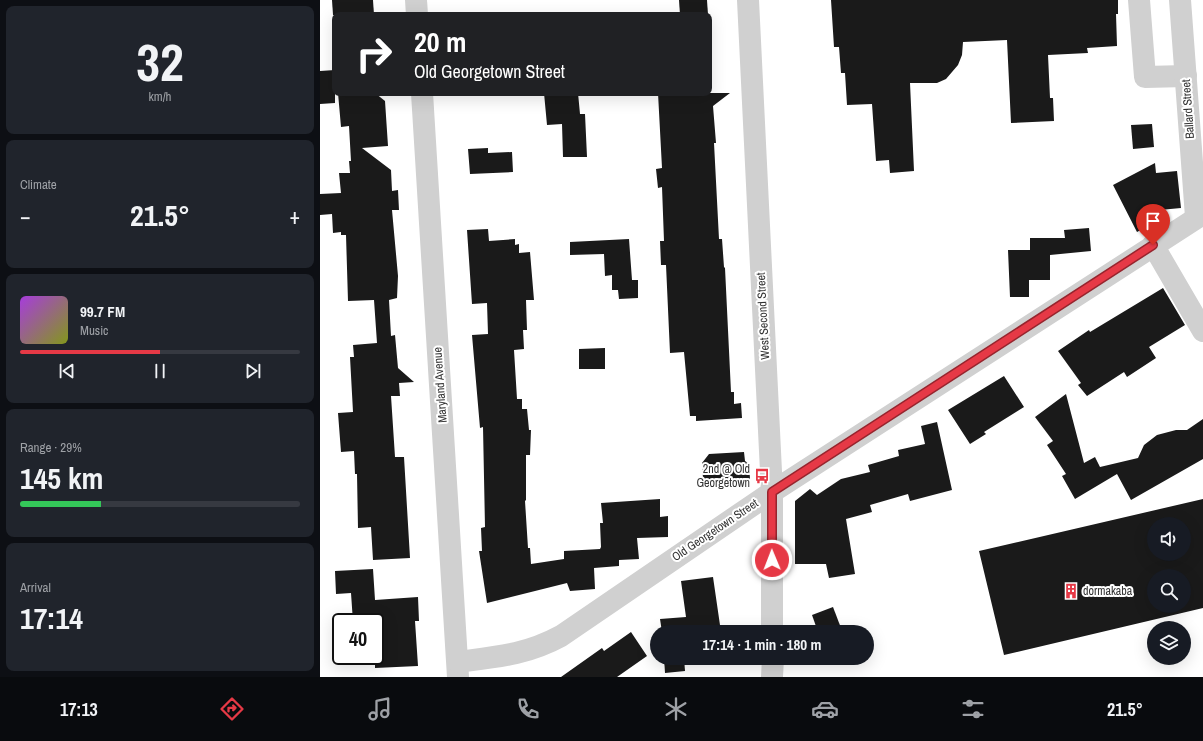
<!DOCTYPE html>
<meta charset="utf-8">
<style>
body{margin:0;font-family:"Archivo Narrow",sans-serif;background:#20242c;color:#f1f3f6;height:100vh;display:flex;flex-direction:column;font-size:15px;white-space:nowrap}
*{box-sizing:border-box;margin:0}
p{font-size:13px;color:#9ea1a6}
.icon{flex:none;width:22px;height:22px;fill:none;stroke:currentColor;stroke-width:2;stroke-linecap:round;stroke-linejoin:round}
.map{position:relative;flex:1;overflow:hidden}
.drawer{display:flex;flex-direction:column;gap:6px;padding:6px;background:#0d0f14;width:320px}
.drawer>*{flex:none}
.hud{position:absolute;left:12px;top:12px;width:380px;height:84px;border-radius:8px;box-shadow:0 4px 16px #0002;background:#202124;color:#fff;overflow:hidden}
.fabs{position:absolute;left:827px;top:517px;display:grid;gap:8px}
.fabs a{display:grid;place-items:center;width:44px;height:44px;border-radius:50%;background:#171b24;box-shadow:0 4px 16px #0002;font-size:20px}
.speed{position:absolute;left:12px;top:613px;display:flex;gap:8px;font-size:20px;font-weight:700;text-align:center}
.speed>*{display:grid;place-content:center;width:52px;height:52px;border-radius:50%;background:#171b24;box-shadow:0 4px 16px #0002;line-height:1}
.speed .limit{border:2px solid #111;border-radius:6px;background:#fff;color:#111}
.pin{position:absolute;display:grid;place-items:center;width:34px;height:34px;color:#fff;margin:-41px -17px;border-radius:50% 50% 50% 0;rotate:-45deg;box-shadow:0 0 4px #0007}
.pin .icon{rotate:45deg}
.me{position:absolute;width:44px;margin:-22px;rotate:359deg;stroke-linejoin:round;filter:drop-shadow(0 0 3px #0008)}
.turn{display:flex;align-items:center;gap:14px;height:84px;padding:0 16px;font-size:18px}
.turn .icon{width:52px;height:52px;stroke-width:2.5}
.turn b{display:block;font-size:28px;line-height:34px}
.big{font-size:30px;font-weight:700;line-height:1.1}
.drawer .card{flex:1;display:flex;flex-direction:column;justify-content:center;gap:6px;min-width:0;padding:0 14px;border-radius:8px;background:#20242c}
.drawer .dial{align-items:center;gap:0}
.dial b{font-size:52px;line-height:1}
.song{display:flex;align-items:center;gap:12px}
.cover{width:48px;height:48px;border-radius:6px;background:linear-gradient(135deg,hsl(280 70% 55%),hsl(70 70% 35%))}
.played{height:4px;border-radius:2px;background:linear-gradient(90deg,#e63946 50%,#363941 50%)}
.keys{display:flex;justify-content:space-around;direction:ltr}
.heat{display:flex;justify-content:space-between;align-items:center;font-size:22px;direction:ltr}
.charge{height:6px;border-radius:3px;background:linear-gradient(90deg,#34c759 29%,#363941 0)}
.trip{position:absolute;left:330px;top:625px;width:224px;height:40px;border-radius:20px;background:#171b24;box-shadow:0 4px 16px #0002;font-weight:700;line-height:40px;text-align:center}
.menu{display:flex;height:64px;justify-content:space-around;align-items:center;background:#090b0e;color:#9ea1a6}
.menu .icon{width:28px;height:28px}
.menu .selected{color:#e63946}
.menu b{font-size:18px;color:#f1f3f6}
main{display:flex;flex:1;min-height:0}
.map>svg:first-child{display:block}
.building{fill:#1a1a1a;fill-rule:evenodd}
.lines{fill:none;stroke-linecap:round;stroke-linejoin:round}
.minor{stroke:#d0d0d0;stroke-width:22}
.route-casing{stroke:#96252e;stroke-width:10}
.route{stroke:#e63946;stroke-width:7}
.labels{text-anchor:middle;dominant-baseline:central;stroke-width:4;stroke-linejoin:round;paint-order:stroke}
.street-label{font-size:12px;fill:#333;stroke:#fff}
.poi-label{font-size:12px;fill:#333;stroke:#fff;text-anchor:end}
</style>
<main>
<section class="drawer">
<div class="card dial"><b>32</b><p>km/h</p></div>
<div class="card"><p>Climate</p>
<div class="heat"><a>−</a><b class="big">21.5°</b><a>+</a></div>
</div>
<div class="card">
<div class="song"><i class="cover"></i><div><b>99.7 FM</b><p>Music</p></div></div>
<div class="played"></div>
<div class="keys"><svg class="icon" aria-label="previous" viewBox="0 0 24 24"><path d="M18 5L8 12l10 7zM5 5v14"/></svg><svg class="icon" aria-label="pause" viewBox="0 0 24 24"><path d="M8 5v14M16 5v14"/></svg><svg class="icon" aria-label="next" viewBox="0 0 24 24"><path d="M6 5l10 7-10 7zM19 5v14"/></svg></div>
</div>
<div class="card"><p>Range · 29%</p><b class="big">145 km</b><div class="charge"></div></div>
<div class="card"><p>Arrival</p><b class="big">17:14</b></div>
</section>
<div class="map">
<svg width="883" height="677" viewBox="0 0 883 677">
<rect width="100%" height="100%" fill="#fff"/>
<g class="building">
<path d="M12,0H53L54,15H13Z"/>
<path d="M359,0H387L388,15H360Z"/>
<path d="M511,0H798V14H796L797,46L767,48L768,53L728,55L730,98H733L734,121L691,123L687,40L643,42L642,55L638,65L626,79L617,83H590L594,171L570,173L569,160L556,161L552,104L527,105L525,73H521L519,47H514Z"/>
<path d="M15,70V103L0,104V71Z"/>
<path d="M18,93H55L65,101L68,146L42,148L71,170L72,191L78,190L79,210H72L78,276L77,298L69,300L71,336L75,335L78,368L94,382L79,383L80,396H71L75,457H84L90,558L53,560L51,527L38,528L37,474H35L34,451L21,452L18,413L33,412L30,357H34L33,345L57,343L54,300L28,301L26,235H21V232L13,233L12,214L0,215V194L21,193L19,173H30L29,161H31L29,126L21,127Z"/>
<path d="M224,93H258L260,114H265L267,157H243L242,124L227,125Z"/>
<path d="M338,93H410L393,106L396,143H394L399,239H402L404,267L405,268L411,392H414V404L421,403L422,418L376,421V416H370L364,352L350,353L346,265H341L340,241H344L342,187L338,188L336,169L342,168Z"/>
<path d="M832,124L834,147L813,149L811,125Z"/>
<path d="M168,148V153L192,152L193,172L150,174L148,149Z"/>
<path d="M835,163L836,173L857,171L861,208L829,211L835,222L817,232L793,185Z"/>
<path d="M769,228L771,251L730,255V280H709V297H690L688,250H710V238H745L744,230Z"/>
<path d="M168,229L169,241L195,239V245L199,244V253L210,252L214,300H206L207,330H203L204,349L194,350L197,399H202V409H207L209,430H211L210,455H206V500L205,501L208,548H210L211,564L244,559V551L280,549L281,547L280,523H283L281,503L340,499V517L348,516V537L317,538L319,559L299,560V566L274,568L275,589L250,591L247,583L167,603L159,551H162L161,528L165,527L163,427L160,428L152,335L168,334L167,303L152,304L147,230Z"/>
<path d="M309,239L312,280H318V298L299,299L298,290H292V275L285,276L284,254L250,255V242Z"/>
<path d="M843,288L865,325L829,347L836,358L807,377L804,372L767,396L758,385L761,383L738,351L769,330L770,332Z"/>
<path d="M285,348V369H259V349Z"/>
<path d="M684,376L704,407L664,432L666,434L650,444L628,410Z"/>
<path d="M746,394L764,463L775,457L780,467L818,458L824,445L837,435L856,430H867L883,419V459L811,500L797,474L755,499L742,476L746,474L727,445L733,441L715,417Z"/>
<path d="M617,422L632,490L590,501L588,494L550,505L552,512L526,519L535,574L509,578L506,564H475V501L490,489L497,495L521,479L550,472L548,465L579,456L578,450L605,444L601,426Z"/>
<path d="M424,452L425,461L429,464L430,479L414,480L411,484L405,485L397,479H383L382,463L389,454Z"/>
<path d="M883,499V608L684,655L659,551ZM834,524H864V554H834ZM834,576H864V606H834Z"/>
<path d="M53,569L55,600L98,597L99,621H95L98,666L55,668V622H33L31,593L16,594L15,571Z"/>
<path d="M393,577L401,632H342L340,619L366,617L361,581Z"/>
<path d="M513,607L521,628L511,632H498L492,615Z"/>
<path d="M311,632L327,656L297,677H241L282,648L284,651Z"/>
<path d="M344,658H364L365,671L345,673Z"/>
</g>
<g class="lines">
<g class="minor">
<path d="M96,0L97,15"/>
<path d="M428,0L452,492V632"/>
<path d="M819,0L825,77L866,76"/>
<path d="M860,0L876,217"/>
<path d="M102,93L138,677"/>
<path d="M833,245L883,331"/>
<path d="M138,662C176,657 206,655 241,636L452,492L883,214"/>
<path d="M452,677L453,658"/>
</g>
</g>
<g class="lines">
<g class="route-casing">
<path id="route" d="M452,560V492L833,245"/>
</g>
<use href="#route" class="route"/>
</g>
<defs>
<g id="bus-bare" transform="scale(1.2)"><path d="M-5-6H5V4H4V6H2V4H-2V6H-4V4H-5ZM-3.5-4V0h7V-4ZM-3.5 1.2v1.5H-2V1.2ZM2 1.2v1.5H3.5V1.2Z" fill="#e63946" stroke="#fff" stroke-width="2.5" paint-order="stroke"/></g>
<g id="building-bare" transform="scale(1.2)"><path d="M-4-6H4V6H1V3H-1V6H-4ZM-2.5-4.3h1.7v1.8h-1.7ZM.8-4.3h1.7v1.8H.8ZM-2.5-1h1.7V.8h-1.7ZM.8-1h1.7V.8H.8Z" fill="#e63946" stroke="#fff" stroke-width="2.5" paint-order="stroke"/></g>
</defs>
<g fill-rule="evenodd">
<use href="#bus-bare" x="442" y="476"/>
<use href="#building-bare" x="751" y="591"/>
</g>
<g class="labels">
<g class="street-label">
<text transform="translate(868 109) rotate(-94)">Ballard Street</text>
<text transform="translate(443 316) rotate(-93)">West Second Street</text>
<text transform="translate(120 385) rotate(-94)">Maryland Avenue</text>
<text transform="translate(395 530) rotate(-34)">Old Georgetown Street</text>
</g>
<g class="poi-label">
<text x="430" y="469">2nd @ Old<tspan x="430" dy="14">Georgetown</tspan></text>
<text x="763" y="591" text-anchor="start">dormakaba</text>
</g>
</g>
</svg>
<div class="fabs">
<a><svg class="icon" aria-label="sound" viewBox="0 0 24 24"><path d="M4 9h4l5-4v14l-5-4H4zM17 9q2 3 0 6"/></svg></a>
<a><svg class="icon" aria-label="search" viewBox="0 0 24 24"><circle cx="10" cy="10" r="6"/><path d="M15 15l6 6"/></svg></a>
<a><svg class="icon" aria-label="layers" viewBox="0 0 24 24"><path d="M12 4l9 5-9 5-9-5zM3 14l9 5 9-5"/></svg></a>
</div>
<div class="speed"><div class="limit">40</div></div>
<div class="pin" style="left:833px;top:245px;background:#d93025"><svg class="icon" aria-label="arrive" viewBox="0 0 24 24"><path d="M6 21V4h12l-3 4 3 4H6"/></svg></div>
<svg class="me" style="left:452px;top:560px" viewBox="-20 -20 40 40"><circle r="17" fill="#e63946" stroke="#fff" stroke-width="3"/><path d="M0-11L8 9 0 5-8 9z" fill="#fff"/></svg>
<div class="trip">17:14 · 1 min · 180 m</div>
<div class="hud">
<div class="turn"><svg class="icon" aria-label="right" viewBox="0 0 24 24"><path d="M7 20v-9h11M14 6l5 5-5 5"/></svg><div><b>20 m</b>Old Georgetown Street</div></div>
</div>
</div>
</main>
<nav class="menu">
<b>17:13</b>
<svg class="icon selected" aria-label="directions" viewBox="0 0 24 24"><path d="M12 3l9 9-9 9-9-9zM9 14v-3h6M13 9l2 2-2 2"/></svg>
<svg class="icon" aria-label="music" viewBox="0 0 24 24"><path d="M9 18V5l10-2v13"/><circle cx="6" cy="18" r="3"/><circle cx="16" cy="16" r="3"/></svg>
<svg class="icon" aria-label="phone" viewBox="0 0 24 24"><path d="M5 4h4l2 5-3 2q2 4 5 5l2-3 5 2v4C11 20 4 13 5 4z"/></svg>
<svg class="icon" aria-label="climate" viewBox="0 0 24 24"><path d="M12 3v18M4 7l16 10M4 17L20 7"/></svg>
<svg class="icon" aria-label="car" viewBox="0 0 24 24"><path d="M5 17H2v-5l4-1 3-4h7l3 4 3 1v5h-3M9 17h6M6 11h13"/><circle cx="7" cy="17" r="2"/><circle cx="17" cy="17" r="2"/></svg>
<svg class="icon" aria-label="filters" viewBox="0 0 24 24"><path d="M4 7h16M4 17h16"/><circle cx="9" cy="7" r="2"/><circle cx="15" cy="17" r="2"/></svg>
<b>21.5°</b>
</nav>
